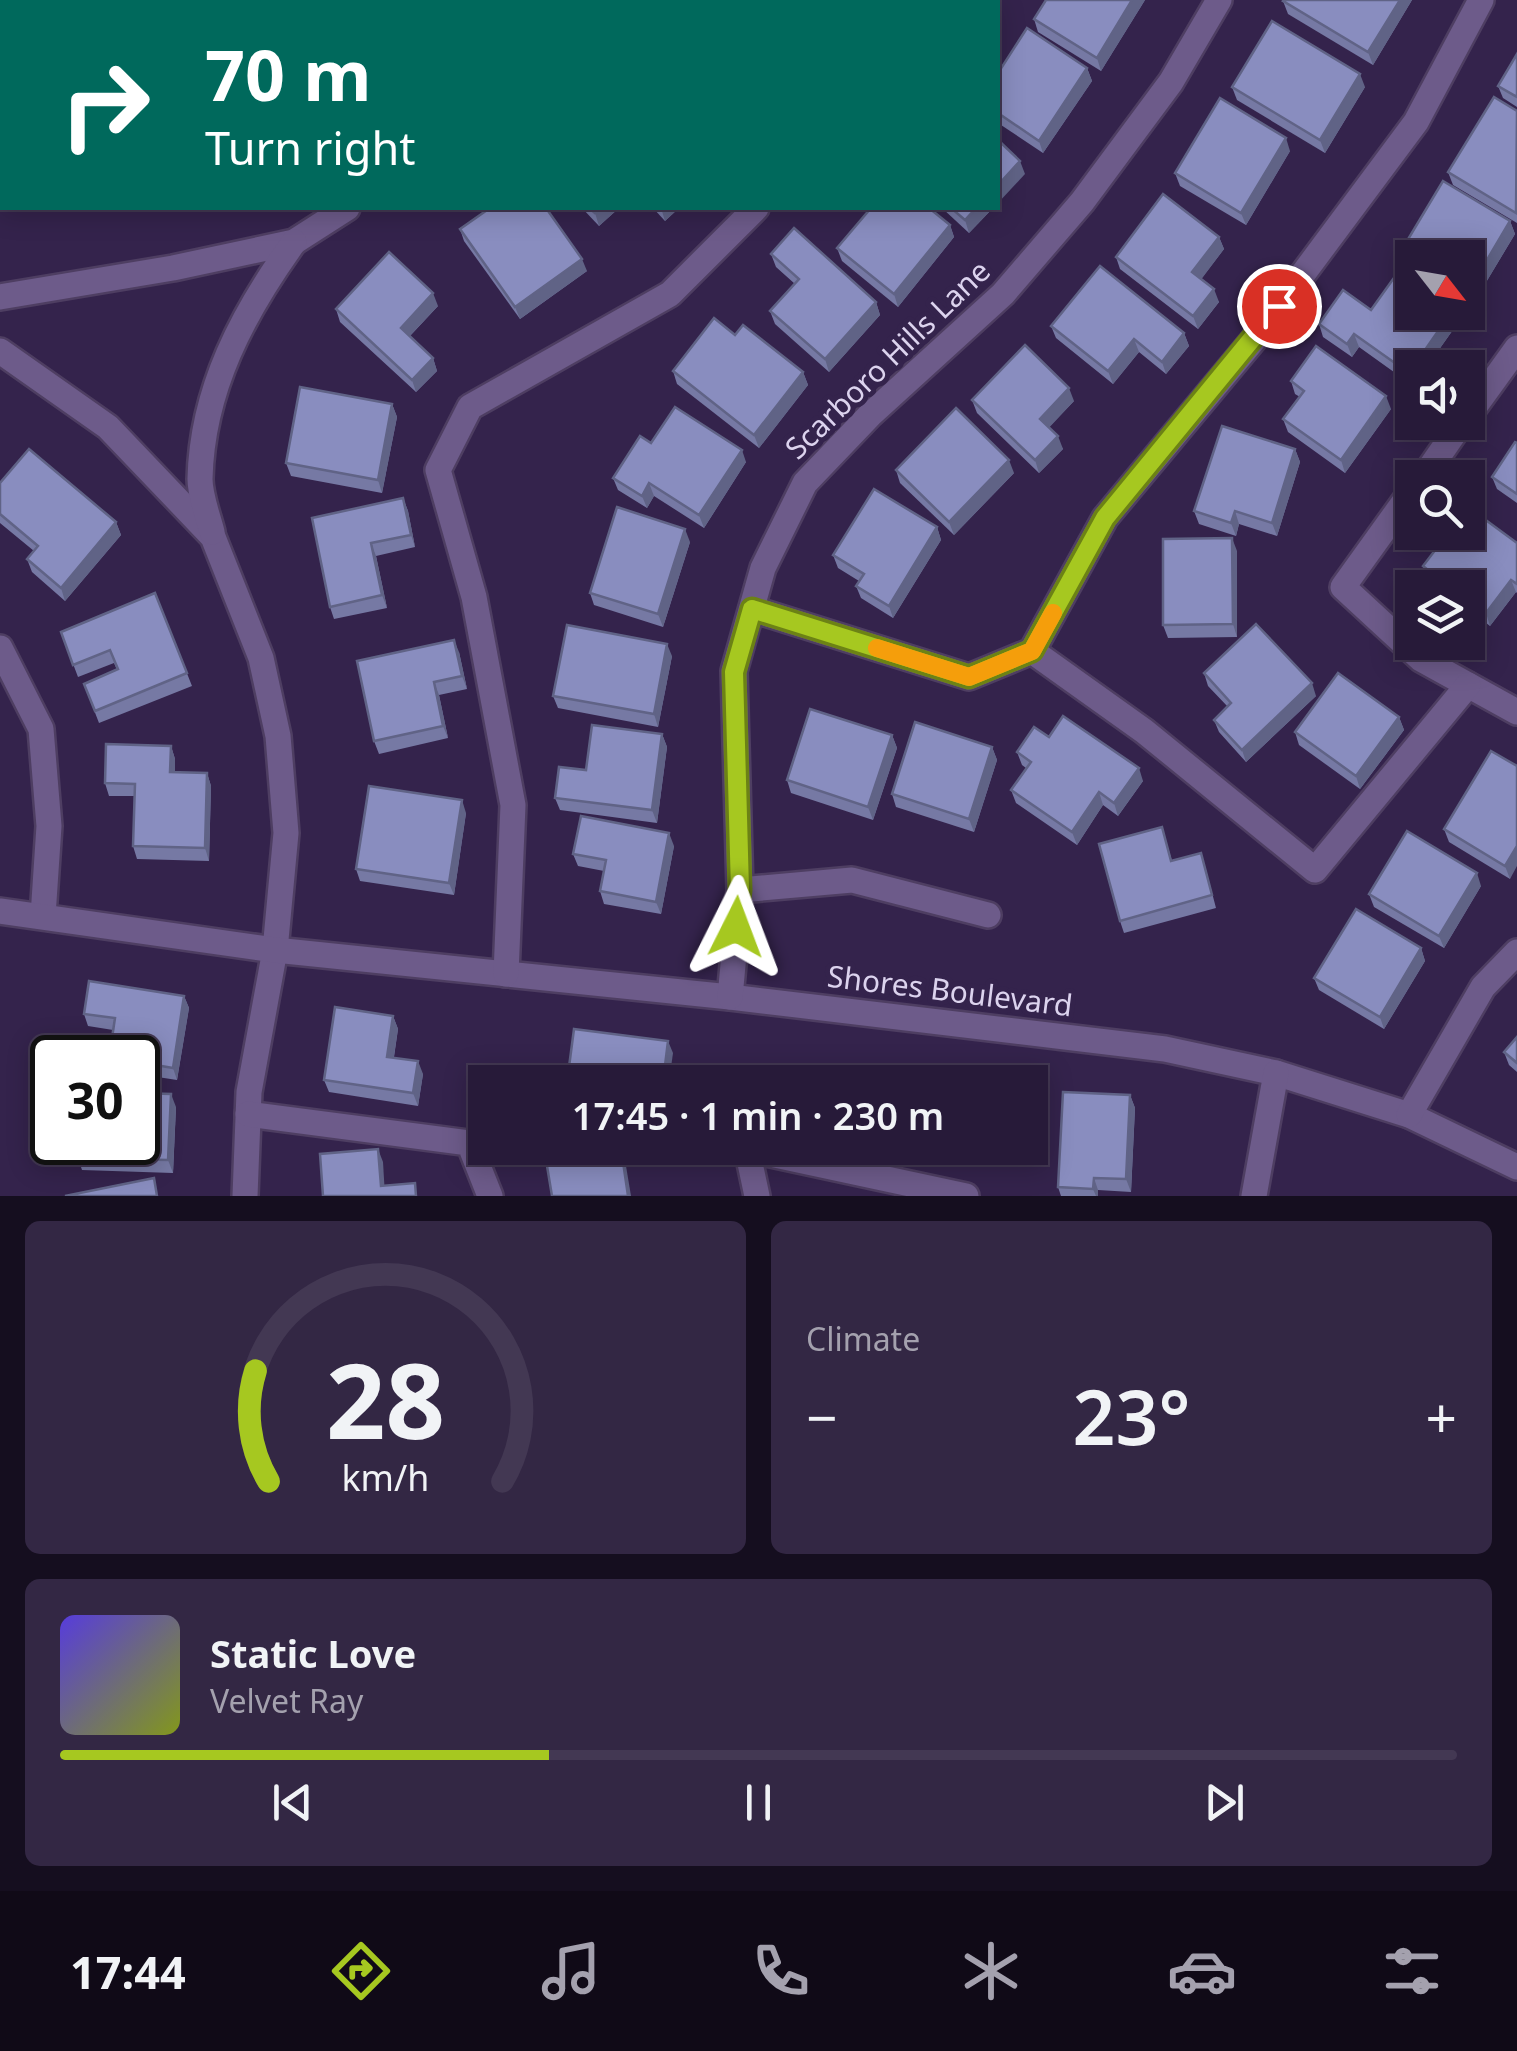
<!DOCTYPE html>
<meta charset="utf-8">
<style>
body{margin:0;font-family:"Noto Sans",sans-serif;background:#332744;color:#f1f3f6;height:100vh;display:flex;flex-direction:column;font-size:38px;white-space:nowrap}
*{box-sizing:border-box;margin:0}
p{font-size:32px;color:#a4a1ae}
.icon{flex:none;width:55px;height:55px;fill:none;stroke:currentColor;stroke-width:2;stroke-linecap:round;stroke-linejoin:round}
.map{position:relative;height:1196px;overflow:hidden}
.drawer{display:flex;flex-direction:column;gap:25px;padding:25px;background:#150e1f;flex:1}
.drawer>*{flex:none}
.guide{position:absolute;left:0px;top:0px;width:1000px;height:210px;box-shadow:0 5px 25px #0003,0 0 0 2px #433853;background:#00695c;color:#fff;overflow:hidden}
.needle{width:65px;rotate:121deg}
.fabs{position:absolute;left:1395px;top:240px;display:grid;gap:20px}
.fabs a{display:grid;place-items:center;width:90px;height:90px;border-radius:0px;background:#271a39;box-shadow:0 5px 25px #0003,0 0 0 2px #433853;font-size:50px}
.speed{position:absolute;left:30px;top:1035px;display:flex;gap:20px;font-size:50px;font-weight:700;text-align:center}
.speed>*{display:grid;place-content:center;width:130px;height:130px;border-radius:50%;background:#271a39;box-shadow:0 5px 25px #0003,0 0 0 2px #433853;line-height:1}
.speed .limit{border:5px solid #111;border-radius:15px;background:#fff;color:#111}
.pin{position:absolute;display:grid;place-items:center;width:85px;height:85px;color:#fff;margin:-42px;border:5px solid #fff;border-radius:50%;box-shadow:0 2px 10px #0007}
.me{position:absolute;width:110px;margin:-55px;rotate:3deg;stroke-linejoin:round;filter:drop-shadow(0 0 8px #0008)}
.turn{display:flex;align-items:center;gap:35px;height:210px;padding:0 40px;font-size:45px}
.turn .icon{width:130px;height:130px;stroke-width:2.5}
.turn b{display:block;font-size:70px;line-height:85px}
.big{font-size:75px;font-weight:600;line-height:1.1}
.drawer .tile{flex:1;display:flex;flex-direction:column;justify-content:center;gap:15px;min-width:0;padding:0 35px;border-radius:15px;background:#332744}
.drawer .dial{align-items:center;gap:0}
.dial svg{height:260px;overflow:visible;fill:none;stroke:#433853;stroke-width:7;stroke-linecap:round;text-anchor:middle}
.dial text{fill:#f1f3f6;stroke:none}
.song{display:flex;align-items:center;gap:30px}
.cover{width:120px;height:120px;border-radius:15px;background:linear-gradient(135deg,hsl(250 70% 55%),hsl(70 70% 35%))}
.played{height:10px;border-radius:5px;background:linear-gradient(90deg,#a6c820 35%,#433853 35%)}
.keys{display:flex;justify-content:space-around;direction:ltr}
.heat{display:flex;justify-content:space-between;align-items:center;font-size:55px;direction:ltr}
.drawer .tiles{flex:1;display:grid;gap:25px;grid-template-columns:1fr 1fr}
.tile:last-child{grid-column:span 2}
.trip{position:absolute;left:468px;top:1065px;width:580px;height:100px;border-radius:0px;background:#271a39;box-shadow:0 5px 25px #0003,0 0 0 2px #433853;font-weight:600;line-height:100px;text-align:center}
.menu{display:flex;height:160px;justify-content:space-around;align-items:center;background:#100a17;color:#a4a1ae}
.menu .icon{width:70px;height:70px}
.menu .current{color:#a6c820}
.menu b{font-size:45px;color:#f1f3f6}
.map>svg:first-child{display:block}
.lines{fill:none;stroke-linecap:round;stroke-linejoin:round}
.minor-casing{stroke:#4e3e62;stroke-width:30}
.minor{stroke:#6d5b8a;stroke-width:25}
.wall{fill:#7679a4}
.shaded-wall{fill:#606386}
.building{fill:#898dbf;stroke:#606386;stroke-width:2.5}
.route-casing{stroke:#6c8215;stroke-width:25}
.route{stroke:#a6c820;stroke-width:18}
.slow{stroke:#f59e0b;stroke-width:18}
.labels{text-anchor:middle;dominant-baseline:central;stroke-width:10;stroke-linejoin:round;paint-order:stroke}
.street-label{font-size:30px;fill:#dcd3ee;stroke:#34234c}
</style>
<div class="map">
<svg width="1517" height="1196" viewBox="0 0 1517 1196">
<rect width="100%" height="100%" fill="#34234c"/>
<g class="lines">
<g class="minor-casing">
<g id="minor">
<path d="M192,2L196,0"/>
<path d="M640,2L642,0"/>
<path d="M934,2L935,0"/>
<path d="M0,57H2"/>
<path d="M0,297L173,268L294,242L347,208"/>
<path d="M0,351L108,427L213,537L261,658L278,736L286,833L275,950L249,1092L245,1196"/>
<path d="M1468,416L1517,348"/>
<path d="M1423,478L1462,422"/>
<path d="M1412,491L1343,587L1421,659L1517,712"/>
<path d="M212,532C208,516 200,496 200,479C202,389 243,313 294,242"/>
<path d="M752,609L969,677L1032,651L1105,518L1256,337L1416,122L1481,0"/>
<path d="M0,648L41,729L49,826L43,916"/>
<path d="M1032,651L1144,731L1315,870L1468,685"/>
<path d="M740,890L852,880L988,915"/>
<path d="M0,911L275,950L730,997L1165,1049L1276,1073L1409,1115L1517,1167"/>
<path d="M506,974L513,805L474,597L438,470L470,407L670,294L756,208"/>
<path d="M730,997L740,890L734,671L763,568L805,483L870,415L1003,294L1082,202L1171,82L1219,0"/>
<path d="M248,1114L469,1143L490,1196"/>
<path d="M1409,1115L1483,987L1517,952"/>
<path d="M757,1196L747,1149L966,1196"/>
<path d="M1254,1196L1276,1073"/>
</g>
</g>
<use href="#minor" class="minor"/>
</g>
<g class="wall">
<path d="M0,0H9V2H2V10H0Z"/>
<path d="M1145,0L1101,71L1038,32L1034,19Z"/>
<path d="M1412,0L1373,65L1288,14L1283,1Z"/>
<path d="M1517,54V107L1503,98L1498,86Z"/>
<path d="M1087,68L1092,81L1043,153L998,123V73Z"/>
<path d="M1232,87H1365L1325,153L1237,100Z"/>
<path d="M1517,111V223L1453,185L1448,172Z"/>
<path d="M1290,151L1246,225L1180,186L1175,173Z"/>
<path d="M582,208H619L599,226Z"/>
<path d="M653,208H679L665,221Z"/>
<path d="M942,208H993L969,233Z"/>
<path d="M1510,221L1515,234L1467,314L1464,312H1468V258H1412V281L1400,274L1395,261Z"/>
<path d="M950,225L954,237L898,307L842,261L837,248Z"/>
<path d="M460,229L587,271L520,319L464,241Z"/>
<path d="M1219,237L1224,249L1201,279L1219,302L1198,329L1120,269L1116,257Z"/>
<path d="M771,254L876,302L880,315L829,372L775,324L770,311L795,284L776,267Z"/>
<path d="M438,306L410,336L433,358L437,371L416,392L340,322L336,309Z"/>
<path d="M1371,310L1455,327L1426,368H1412V385L1359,347L1352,357L1323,337L1319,324Z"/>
<path d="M1051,326L1184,333L1189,346L1166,374L1139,352L1113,384L1056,338Z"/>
<path d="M735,335L803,372L808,385L759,448L677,384L673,371Z"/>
<path d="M1291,381L1391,409L1345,473L1288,432L1283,419L1300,397L1295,394Z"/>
<path d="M972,400L1074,401L1049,427L1063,449L1039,473L977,413Z"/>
<path d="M392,404L397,417L382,493L291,476L286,463Z"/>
<path d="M651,443L746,462L704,528L654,496L647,508L618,490L613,478Z"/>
<path d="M1517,443V503L1497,489L1492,477Z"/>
<path d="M1295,449L1300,462L1277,536L1239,524L1236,536L1199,524L1194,511Z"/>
<path d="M896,470L1014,473L954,535L900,483Z"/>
<path d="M0,483L116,522L121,535L65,601L32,572L27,559L34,551L0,523Z"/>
<path d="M403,498L408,511L415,547L376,556L387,608L334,619L330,607L312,518Z"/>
<path d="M937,527L941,540L893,618L861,598L856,586L859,581L838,568L833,555Z"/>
<path d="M690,542L663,627L594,605L590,593Z"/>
<path d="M1517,543V593L1516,592L1490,626L1468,609V588H1439L1428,579L1423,566Z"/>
<path d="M1237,551V637L1168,638L1163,625Z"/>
<path d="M155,593L192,686L99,723L84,684L117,670L114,663L78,677L61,632Z"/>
<path d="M459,652L467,689L439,695L448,738L379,754L374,741Z"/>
<path d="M672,656L658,727L558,708L553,696Z"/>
<path d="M1204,673L1316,696L1246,762L1219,732L1214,720L1228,707L1208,686Z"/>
<path d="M1399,717L1404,730L1360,789L1299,745L1295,732Z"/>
<path d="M662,734L667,747L657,823L560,810L555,798Z"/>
<path d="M892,735L897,748L873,820L791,793L787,780Z"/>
<path d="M1049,737L1143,781L1118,816L1103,805L1077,845L1016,803L1011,790L1026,768L1022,765L1017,752Z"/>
<path d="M171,746L175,759V772L207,773L211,786L209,861L137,859L133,846L134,796H109L105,783Z"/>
<path d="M992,747L997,760L974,832L896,807L892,794Z"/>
<path d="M1517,766L1510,879L1449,842L1444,829Z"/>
<path d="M466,813L454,895L360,881L356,869Z"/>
<path d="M1162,827L1172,861L1205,866L1216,908L1124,933L1120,921Z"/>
<path d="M674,846L661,914L604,904L600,891L604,871L578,866L573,854Z"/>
<path d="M1481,886L1444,948L1374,907L1369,894Z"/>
<path d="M1421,948L1425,961L1384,1029L1319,990L1314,978Z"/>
<path d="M184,996L189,1008L177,1080L138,1074V1058L113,1030L88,1026L84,1014Z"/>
<path d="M393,1016L398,1029L394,1057L423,1074L418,1106L329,1092L324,1080Z"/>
<path d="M1517,1037V1072L1509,1065L1504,1052Z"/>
<path d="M1130,1095L1135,1108L1131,1192L1098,1190V1196H1061L1058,1187Z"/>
<path d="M176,1107L173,1173L82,1170L78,1158Z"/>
<path d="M860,1148H942L939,1162Z"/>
</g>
<g class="shaded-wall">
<path d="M514,0H532L530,2H511Z"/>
<path d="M1132,0H1145L1101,71L1097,58Z"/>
<path d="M1400,0H1412L1373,65L1368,52Z"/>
<path d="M1087,68L1092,81L1043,153L1039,141Z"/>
<path d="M1360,74L1365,87L1325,153L1320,140Z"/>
<path d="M1286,138L1290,151L1246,225L1241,213Z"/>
<path d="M1020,161L1025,174L998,203V185Z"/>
<path d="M601,208H619L599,226L595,213Z"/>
<path d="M661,208H679L665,221Z"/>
<path d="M976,208H993L969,233L965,220Z"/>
<path d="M1510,221L1515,234L1467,314L1468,292Z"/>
<path d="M950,225L954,237L898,307L894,294Z"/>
<path d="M1219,237L1224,249L1197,285L1192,272Z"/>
<path d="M582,259L587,271L520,319L515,307Z"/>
<path d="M1214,289L1219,302L1198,329L1193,316Z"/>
<path d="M433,293L438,306L405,341L401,328Z"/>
<path d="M876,302L880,315L829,372L825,359Z"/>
<path d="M1450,314L1455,327L1426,368H1413Z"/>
<path d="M1184,333L1189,346L1166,374L1162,362Z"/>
<path d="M1354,334L1359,347L1352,357L1347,344Z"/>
<path d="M1134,339L1139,352L1113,384L1108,371Z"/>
<path d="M433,358L437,371L416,392L412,380Z"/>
<path d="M803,372L808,385L759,448L754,435Z"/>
<path d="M1069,388L1074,401L1045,432L1040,419Z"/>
<path d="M1386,396L1391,409L1345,473L1341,460Z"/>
<path d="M392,404L397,417L382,493L378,480Z"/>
<path d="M1058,436L1063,449L1039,473L1035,460Z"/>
<path d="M1295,449L1300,462L1277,536L1272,523Z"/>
<path d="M742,450L746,462L704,528L699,515Z"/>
<path d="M1009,460L1014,473L954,535L949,522Z"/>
<path d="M649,483L654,496L647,508L642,496Z"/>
<path d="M403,498L408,511L415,547L411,535Z"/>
<path d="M1235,511L1239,524L1236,536L1231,523Z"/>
<path d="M116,522L121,535L65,601L61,588Z"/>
<path d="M937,527L941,540L893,618L889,606Z"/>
<path d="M685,529L690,542L663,627L658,614Z"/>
<path d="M1232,538L1237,551V637L1233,624Z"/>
<path d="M371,543L376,556L387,608L382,595Z"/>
<path d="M1511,580L1516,592L1490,626L1486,613Z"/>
<path d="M454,640L459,652L467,689L462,676Z"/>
<path d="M667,644L672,656L658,727L654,714Z"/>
<path d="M434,682L439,695L448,738L443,726Z"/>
<path d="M1312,683L1316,696L1246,762L1242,750Z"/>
<path d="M1399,717L1404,730L1360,789L1356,776Z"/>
<path d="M662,734L667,747L657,823L652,810Z"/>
<path d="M892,735L897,748L873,820L868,807Z"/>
<path d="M171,746L175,759V785L170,772Z"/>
<path d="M992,747L997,760L974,832L969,819Z"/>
<path d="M1139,768L1143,781L1118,816L1114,803Z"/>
<path d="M207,773L211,786L209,861L205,848Z"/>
<path d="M1099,792L1103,805L1077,845L1072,832Z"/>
<path d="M462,800L466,813L454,895L449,883Z"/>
<path d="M669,833L674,846L661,914L656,902Z"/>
<path d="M1517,846V866L1510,879L1505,866Z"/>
<path d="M1477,873L1481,886L1444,948L1439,936Z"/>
<path d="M1421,948L1425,961L1384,1029L1380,1017Z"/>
<path d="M184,996L189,1008L177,1080L173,1068Z"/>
<path d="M393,1016L398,1029L392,1069L387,1057Z"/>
<path d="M668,1041L673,1053L669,1082H663Z"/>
<path d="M418,1061L423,1074L418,1106L413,1093Z"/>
<path d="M171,1094L176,1107L173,1173L168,1160Z"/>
<path d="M1130,1095L1135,1108L1131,1192L1126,1179Z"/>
<path d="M621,1148H623L631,1196H628Z"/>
<path d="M935,1148H942L939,1162L934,1150Z"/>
<path d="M378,1149L383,1162L385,1196L381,1186Z"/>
<path d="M1094,1178L1098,1190V1196H1096L1093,1189Z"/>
</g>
<g class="building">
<path d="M335,0H418L419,2H332Z"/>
<path d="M465,0H514L511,2H468Z"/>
<path d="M742,0H877L880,2H740Z"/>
<path d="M1046,0H1132L1097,58L1034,19Z"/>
<path d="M1284,0H1400L1368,52L1283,1Z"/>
<path d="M1272,21L1360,74L1320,140L1232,87Z"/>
<path d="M1027,28L1087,68L1039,141L998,113V73Z"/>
<path d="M1517,54V97L1498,86Z"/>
<path d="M1494,97L1517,111L1516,213L1448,172Z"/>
<path d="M1220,98L1286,138L1241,213L1175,173Z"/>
<path d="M998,140L1020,161L998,185Z"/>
<path d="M1443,181L1510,221L1468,292V258H1412V271L1395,261Z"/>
<path d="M1163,194L1219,237L1192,272L1214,289L1193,316L1116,257Z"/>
<path d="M490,208H546L582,259L515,307L460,229Z"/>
<path d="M589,208H601L595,213Z"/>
<path d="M871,208H929L950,225L894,294L837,248Z"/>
<path d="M951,208H976L965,220Z"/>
<path d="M794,228L876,302L825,359L770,311L799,279L771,254Z"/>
<path d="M389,252L433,293L401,328L433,358L412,380L336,309Z"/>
<path d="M1100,266L1184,333L1162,362L1134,339L1108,371L1051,326Z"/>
<path d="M1396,275L1412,287V312H1448L1450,314L1409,373L1354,334L1347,344L1319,324L1343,290L1371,310Z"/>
<path d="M714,318L735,335L743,325L803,372L754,435L673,371Z"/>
<path d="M1025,345L1069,388L1040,419L1058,436L1035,460L972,400Z"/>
<path d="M1316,346L1386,396L1341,460L1283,419L1304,391L1291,381Z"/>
<path d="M300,387L392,404L378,480L286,463Z"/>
<path d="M675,407L742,450L699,515L649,483L642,496L613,478L640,436L651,443Z"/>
<path d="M956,408L1009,460L949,522L896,470Z"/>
<path d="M1222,426L1295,449L1272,523L1235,511L1231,523L1194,511Z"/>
<path d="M1515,442L1517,443V494L1492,477Z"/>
<path d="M29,449L116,522L61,588L27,559L38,546L0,514V483Z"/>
<path d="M874,489L937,527L889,606L856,586L864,574L833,555Z"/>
<path d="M403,498L411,535L371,543L382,595L330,607L312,518Z"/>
<path d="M617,507L685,529L658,614L590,593Z"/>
<path d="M1468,507L1517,543V584L1511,580L1486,613L1468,600V588H1451L1423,566L1449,532H1468Z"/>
<path d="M1232,538L1233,624L1163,625V539Z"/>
<path d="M155,593L187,673L95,711L84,684L118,669L110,650L73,665L61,632Z"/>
<path d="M1256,624L1312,683L1242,750L1214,720L1231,703L1204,673Z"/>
<path d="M567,625L667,644L654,714L553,696Z"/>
<path d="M454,640L462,676L434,682L443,726L374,741L357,661Z"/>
<path d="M1338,673L1399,717L1356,776L1295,732Z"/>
<path d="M810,709L892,735L868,807L787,780Z"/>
<path d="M1063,716L1139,768L1114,803L1099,792L1072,832L1011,790L1031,762L1017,752L1034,727L1049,737Z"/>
<path d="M915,722L992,747L969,819L892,794Z"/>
<path d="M592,725L662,734L652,810L555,798L559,767L586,770Z"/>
<path d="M106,744L171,746L170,772L207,773L205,848L133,846L135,784L105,783Z"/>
<path d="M1491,751L1517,766V846L1505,866L1444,829Z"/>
<path d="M369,786L462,800L449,883L356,869Z"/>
<path d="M581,816L669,833L656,902L600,891L606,860L573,854Z"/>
<path d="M1162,827L1171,861L1201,853L1212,895L1120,921L1099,844Z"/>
<path d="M1407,831L1477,873L1439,936L1369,894Z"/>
<path d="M1356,909L1421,948L1380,1017L1314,978Z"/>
<path d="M89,981L184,996L173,1068L138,1062V1058H109L115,1018L84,1014Z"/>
<path d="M335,1007L393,1016L387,1057L418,1061L413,1093L324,1080Z"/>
<path d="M574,1029L668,1041L663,1082H567Z"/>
<path d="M1517,1037V1063L1504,1052Z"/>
<path d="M855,1068L916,1079L915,1082H852Z"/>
<path d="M1063,1092L1130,1095L1126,1179L1094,1178L1093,1189L1058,1187Z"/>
<path d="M138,1093L171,1094L168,1160L78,1158V1142H138Z"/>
<path d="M544,1148H621L628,1196H552Z"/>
<path d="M378,1149L381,1186L415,1183L416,1196H323L320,1154Z"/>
<path d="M154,1178L157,1196H65Z"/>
</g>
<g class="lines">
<g class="route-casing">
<path id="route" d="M736,927L740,890L734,672L752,609L969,677L1032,651L1105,518L1279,306"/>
</g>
<use href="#route" class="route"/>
<path class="slow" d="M877,648L969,677L1032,651L1053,613"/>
</g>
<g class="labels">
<g class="street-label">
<text transform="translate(887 359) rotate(-44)">Scarboro Hills Lane</text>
<text transform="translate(950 990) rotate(7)">Shores Boulevard</text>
</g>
</g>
</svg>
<div class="fabs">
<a><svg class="needle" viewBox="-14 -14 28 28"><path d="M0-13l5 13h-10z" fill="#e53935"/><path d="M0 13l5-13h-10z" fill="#a4a1ae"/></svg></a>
<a><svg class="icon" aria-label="sound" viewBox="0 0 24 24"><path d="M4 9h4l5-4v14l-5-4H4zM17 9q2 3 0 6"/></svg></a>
<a><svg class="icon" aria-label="search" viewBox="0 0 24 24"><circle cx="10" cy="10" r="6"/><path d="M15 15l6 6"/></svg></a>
<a><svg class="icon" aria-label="layers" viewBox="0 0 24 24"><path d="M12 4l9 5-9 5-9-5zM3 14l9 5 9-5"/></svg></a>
</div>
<div class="speed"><div class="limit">30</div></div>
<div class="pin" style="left:1279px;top:306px;background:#d93025"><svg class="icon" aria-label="arrive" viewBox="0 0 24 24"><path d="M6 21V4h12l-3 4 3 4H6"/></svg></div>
<svg class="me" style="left:736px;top:927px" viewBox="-20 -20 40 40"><path d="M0-17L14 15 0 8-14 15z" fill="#a6c820" stroke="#fff" stroke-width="4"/></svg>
<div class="trip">17:45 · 1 min · 230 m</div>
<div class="guide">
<div class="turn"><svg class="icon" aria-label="right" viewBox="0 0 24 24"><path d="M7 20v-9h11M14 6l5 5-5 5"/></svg><div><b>70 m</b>Turn right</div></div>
</div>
</div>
<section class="drawer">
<div class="tiles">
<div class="tile dial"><svg viewBox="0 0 100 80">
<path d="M14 69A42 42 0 1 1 86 69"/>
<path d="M14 69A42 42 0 0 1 10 35" stroke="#a6c820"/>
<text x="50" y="56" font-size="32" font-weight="700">28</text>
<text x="50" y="72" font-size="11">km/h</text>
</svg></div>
<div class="tile"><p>Climate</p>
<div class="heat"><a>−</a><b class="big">23°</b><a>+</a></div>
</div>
<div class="tile">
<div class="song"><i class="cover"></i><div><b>Static Love</b><p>Velvet Ray</p></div></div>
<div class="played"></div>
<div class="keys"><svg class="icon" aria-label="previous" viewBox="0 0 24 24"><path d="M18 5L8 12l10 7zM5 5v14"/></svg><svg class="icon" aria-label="pause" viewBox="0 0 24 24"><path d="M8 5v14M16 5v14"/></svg><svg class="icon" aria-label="next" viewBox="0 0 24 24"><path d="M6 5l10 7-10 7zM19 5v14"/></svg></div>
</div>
</div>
</section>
<nav class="menu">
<b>17:44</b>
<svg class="icon current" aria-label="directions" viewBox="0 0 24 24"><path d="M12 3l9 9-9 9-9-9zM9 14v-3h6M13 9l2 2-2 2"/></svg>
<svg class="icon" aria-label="music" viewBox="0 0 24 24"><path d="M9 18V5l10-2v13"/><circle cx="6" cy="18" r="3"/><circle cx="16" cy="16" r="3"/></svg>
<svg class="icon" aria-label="phone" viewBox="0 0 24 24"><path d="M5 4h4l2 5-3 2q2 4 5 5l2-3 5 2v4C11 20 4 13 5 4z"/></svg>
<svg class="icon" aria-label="climate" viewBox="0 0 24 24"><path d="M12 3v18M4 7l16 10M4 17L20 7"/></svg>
<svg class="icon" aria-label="car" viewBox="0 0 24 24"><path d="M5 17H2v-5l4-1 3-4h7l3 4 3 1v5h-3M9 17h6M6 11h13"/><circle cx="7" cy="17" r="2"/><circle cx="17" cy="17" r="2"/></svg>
<svg class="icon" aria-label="filters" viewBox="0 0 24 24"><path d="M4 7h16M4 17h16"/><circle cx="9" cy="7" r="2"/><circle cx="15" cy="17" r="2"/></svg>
</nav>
